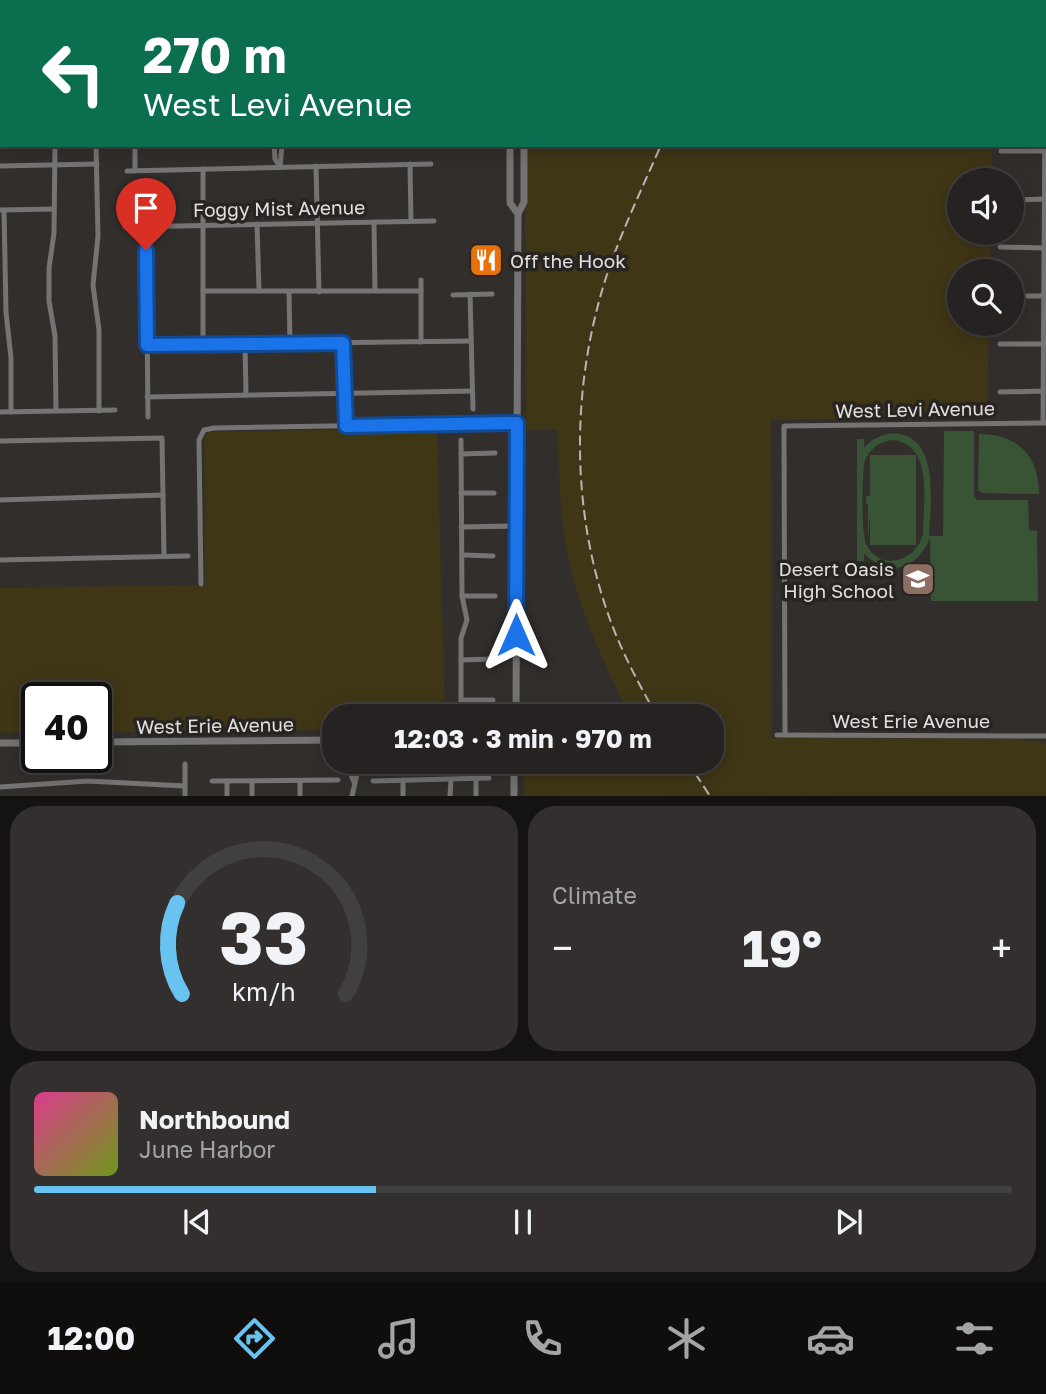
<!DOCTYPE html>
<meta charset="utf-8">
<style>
body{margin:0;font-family:"Golos Text",sans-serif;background:#322f2e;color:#f1f3f6;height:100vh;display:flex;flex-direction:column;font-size:26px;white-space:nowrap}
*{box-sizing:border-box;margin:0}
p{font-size:23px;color:#a4a4a5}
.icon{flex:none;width:38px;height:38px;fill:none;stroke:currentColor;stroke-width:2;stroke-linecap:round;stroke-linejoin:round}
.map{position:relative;height:796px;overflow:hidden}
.panel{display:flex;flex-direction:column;gap:10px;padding:10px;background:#151312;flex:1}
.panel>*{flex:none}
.top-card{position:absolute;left:0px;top:0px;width:1046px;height:147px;box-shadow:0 4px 18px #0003,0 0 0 2px #423f3f;background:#0b6e4f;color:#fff;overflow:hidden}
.tools{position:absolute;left:947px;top:168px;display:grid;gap:14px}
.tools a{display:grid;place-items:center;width:77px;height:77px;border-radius:50%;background:#262221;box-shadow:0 4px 18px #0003,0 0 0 2px #423f3f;font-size:35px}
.speed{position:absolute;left:21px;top:682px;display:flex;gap:14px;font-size:35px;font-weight:700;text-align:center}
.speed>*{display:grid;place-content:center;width:91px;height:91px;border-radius:50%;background:#262221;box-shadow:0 4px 18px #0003,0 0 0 2px #423f3f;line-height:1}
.speed .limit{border:4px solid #111;border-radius:10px;background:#fff;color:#111}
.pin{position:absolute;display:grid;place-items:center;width:60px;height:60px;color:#fff;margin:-72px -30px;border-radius:50% 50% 50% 0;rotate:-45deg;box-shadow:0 0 7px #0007}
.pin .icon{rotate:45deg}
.me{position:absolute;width:77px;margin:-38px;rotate:0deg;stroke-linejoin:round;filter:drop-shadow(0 0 5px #0008)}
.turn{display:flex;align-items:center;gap:24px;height:147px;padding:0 28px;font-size:32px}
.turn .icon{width:91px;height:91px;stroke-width:2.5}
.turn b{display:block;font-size:49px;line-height:60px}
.big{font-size:52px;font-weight:700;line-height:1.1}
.panel .tile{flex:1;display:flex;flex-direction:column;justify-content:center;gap:10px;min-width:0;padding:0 24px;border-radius:28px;background:#322f2e}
.panel .dial{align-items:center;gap:0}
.dial svg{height:182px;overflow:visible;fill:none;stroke:#423f3f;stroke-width:7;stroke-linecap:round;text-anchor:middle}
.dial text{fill:#f1f3f6;stroke:none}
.song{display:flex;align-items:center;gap:21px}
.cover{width:84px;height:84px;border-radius:10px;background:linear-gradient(135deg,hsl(330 70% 55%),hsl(80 70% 35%))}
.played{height:7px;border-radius:4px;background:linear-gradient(90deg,#69c3f1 35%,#423f3f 35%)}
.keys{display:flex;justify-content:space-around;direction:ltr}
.heat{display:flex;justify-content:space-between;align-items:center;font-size:38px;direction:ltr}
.panel .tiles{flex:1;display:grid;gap:10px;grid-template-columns:1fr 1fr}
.tile:last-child{grid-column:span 2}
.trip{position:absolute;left:322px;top:704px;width:402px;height:70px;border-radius:28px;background:#262221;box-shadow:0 4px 18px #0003,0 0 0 2px #423f3f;font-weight:700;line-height:70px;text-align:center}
.dock{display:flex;height:112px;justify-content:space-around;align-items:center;background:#0f0e0d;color:#a4a4a5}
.dock .icon{width:49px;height:49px}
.dock .selected{color:#69c3f1}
.dock b{font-size:32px;color:#f1f3f6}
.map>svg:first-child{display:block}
.green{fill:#395434;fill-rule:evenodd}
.sand{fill:#3f3616}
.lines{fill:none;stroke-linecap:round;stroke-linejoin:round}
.minor{stroke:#757373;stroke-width:5}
.tertiary{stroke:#757373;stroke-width:7}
.secondary{stroke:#9d999a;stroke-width:8}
.primary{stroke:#bbb6b7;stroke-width:9}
.rail{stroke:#b9b5b4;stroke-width:2;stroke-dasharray:10 5;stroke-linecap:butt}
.route-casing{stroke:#114b97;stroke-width:18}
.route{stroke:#1a73e8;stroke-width:12}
.labels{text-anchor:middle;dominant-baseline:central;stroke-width:7;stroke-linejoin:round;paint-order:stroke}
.street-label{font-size:19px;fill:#e2dfde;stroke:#282422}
.poi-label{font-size:19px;fill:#e2dfde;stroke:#282422;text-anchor:start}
</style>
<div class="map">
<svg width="1046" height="796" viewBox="0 0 1046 796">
<rect width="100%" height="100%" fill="#322e2c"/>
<g class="green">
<path d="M944,431H974V496L977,500H1028L1029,530L1037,531L1038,601H931L930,538C918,568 889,580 864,553V561H857V439H864V448C873,438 885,432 899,434C940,440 930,505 929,536H943ZM894,440C934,446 923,502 923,533C918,561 880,573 866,544C861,531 862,474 865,460C871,447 881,441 894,440Z"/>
<path d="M979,434C1017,434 1039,455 1039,494L982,493L978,490Z"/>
<path d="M870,455H916V545H870V515L868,538V504L866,503V496H870Z"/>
</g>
<g class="sand">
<path d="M751,0H1046V96L1045,2H750Z"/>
<path d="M532,145H992V180H959V233H991L990,271H959V324H989L987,417L771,420L772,738L1014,739L1046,743V795L524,796L525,761H712V716H630C599,653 568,588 562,517C559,488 559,459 557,430H526L525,158Z"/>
<path d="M437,428L445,716H334V730L96,732V698H37V732L0,733V588L205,585L204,436L209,432Z"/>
</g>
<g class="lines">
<g class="minor">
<path d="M174,0V2"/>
<path d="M241,0V2"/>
<path d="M63,2L109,0"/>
<path d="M319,2V0"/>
<path d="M0,4H2"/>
<path d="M0,85H2"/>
<path d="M55,145L54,233L49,268V301L55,336L56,411"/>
<path d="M96,145L98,236L93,285L99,330V411"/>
<path d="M135,145V170"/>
<path d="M274,145L275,159L280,167"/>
<path d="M1001,151H1045"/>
<path d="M410,164L411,221"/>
<path d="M0,166L97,164"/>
<path d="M316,166L319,292"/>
<path d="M280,167L282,145"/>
<path d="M203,169V345"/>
<path d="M127,171L431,164"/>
<path d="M1012,200L1045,199"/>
<path d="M0,210L54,209"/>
<path d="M4,210L6,312L11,358V412"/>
<path d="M374,222L375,291"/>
<path d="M257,224L259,291"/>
<path d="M125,227L434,221"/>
<path d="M146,227L148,417"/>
<path d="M1000,247L1044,248"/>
<path d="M421,280V342"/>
<path d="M203,291H421"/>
<path d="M289,292L290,344"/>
<path d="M470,294L473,409"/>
<path d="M453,295L492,294"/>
<path d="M1012,296H1044"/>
<path d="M343,343L346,426"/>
<path d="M245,344L246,395"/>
<path d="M1000,344H1044"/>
<path d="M147,345L471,341"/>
<path d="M1000,392L1043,391"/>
<path d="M147,397L472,391"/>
<path d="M0,412L115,410"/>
<path d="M1043,423L1045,110"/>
<path d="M461,440L462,596L467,620L461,638V716"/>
<path d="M0,441L162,438L164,556"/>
<path d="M461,454L495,453"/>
<path d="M461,493H494"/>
<path d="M0,500L163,495"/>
<path d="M461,527L517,526"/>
<path d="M462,555L493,556"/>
<path d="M0,560L188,556"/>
<path d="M201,584L199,440L204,430L214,428L517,423"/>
<path d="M462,596H495"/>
<path d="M461,660L493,659"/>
<path d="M462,700H493"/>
<path d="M777,735L1046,736"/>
<path d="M785,735L784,426L1046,423"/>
<path d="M350,761L351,775L354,782"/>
<path d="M185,764V796"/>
<path d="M403,780V796"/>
<path d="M212,781L338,780"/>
<path d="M227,781V796"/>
<path d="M300,781V796"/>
<path d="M373,781L489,778"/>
<path d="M252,782V796"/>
<path d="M0,787L88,781L185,786"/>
<path d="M352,796L357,774V761"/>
<path d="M450,796L451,780"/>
<path d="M476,796V779"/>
</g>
<g class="tertiary">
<path d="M510,145V203L518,214"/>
<path d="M516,716L518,214L524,202V145"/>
<path d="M96,742L334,740"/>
<path d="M0,743H37"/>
<path d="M514,796V761"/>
</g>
<path class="secondary" d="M0,125H2"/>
<g class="primary">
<path d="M510,2V0"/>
<path d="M525,2V0"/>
<path d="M1045,110H1046"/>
</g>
<g class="rail">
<path d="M725,2L726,0"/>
<path d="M657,716C641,688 626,660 614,630C571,520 570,395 604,284C619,236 641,191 661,145"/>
<path d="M687,761L710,796"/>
</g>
</g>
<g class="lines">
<g class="route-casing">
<path id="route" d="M146,250L147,345L343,343L346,426L517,423L516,635"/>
</g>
<use href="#route" class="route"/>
</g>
<defs>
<g id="restaurant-square" transform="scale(1.75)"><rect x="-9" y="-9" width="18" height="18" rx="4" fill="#e8710a" stroke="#282422"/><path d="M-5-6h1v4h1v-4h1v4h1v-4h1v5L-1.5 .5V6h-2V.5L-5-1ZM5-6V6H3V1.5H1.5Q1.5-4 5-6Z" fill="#fff"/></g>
<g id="school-square" transform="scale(1.75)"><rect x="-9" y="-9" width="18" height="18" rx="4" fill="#8d6e63" stroke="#282422"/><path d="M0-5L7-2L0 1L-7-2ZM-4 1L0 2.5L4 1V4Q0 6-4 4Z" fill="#fff"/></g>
</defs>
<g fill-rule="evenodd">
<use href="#restaurant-square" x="486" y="260"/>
<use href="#school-square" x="918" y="579"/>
</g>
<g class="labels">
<g class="street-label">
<text transform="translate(279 208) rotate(-1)">Foggy Mist Avenue</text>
<text transform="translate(915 409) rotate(-1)">West Levi Avenue</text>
<text x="911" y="720">West Erie Avenue</text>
<text transform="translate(215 725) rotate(-1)">West Erie Avenue</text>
</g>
<g class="poi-label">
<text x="510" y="260">Off the Hook</text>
<text x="894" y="568" text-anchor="end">Desert Oasis<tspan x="894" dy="22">High School</tspan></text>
</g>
</g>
</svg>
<div class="tools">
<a><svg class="icon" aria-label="sound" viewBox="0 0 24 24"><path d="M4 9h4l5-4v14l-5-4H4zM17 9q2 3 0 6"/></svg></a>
<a><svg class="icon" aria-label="search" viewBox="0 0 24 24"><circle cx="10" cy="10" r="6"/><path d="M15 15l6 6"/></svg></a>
</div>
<div class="speed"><div class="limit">40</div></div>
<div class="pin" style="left:146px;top:250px;background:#d93025"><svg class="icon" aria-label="arrive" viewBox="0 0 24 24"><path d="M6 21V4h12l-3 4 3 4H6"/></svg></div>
<svg class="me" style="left:516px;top:635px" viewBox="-20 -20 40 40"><path d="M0-17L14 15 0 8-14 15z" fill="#1a73e8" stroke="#fff" stroke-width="4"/></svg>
<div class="trip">12:03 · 3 min · 970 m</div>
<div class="top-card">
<div class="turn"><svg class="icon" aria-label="left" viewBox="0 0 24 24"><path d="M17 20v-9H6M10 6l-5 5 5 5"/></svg><div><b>270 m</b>West Levi Avenue</div></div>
</div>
</div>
<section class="panel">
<div class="tiles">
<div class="tile dial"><svg viewBox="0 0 100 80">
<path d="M14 69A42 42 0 1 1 86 69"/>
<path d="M14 69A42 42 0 0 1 12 29" stroke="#69c3f1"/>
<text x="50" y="56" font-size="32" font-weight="700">33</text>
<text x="50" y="72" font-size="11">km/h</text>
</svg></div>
<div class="tile"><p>Climate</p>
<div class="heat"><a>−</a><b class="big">19°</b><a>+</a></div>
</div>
<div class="tile">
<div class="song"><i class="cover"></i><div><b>Northbound</b><p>June Harbor</p></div></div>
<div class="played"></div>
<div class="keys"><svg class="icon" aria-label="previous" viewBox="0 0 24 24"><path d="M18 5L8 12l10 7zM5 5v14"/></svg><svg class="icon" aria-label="pause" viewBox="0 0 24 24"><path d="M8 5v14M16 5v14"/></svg><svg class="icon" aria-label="next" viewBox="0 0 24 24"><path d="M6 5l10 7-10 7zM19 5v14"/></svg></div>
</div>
</div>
</section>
<nav class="dock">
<b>12:00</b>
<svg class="icon selected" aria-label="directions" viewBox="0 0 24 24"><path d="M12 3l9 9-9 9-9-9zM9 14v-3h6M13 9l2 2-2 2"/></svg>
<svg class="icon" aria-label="music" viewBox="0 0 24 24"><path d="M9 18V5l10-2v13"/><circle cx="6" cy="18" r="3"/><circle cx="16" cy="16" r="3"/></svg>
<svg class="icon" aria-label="phone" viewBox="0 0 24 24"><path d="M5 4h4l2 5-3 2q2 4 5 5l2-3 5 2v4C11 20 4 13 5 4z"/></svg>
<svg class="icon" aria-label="climate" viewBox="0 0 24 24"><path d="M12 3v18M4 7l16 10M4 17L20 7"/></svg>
<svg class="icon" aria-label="car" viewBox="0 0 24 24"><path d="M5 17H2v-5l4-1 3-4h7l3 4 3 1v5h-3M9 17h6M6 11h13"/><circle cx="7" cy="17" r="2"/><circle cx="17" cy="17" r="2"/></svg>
<svg class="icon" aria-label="filters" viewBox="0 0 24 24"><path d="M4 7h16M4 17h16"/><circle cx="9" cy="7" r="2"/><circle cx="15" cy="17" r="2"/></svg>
</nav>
